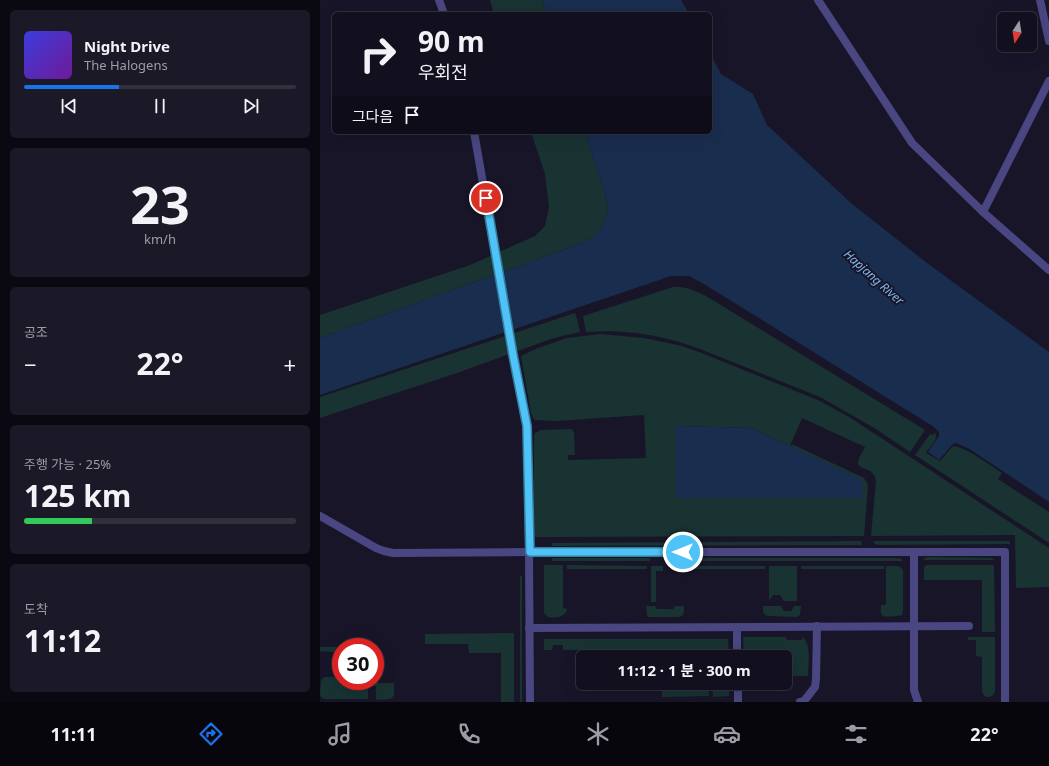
<!DOCTYPE html>
<html lang="ko">
<meta charset="utf-8">
<style>
body{margin:0;font-family:"Noto Sans","Noto Sans KR",sans-serif;background:#1b1928;color:#f1f3f6;height:100vh;display:flex;flex-direction:column;font-size:15px;white-space:nowrap}
*{box-sizing:border-box;margin:0}
p{font-size:13px;color:#9c9da4}
.icon{flex:none;width:22px;height:22px;fill:none;stroke:currentColor;stroke-width:2;stroke-linecap:round;stroke-linejoin:round}
.map{position:relative;flex:1;overflow:hidden}
.side{display:flex;flex-direction:column;gap:10px;padding:10px;background:#0a0911;width:320px}
.side>*{flex:none}
.guide{position:absolute;left:12px;top:12px;width:380px;height:122px;border-radius:6px;box-shadow:0 4px 16px #0002,0 0 0 1px #31303d;background:#12101f;color:#f1f3f6;overflow:hidden}
.needle{width:26px;rotate:192deg}
.controls{position:absolute;left:677px;top:12px;display:grid;gap:8px}
.controls a{display:grid;place-items:center;width:40px;height:40px;border-radius:6px;background:#12101f;box-shadow:0 4px 16px #0002,0 0 0 1px #31303d;font-size:20px}
.speed{position:absolute;left:12px;top:638px;display:flex;gap:8px;font-size:20px;font-weight:700;text-align:center}
.speed>*{display:grid;place-content:center;width:52px;height:52px;border-radius:50%;background:#12101f;box-shadow:0 4px 16px #0002,0 0 0 1px #31303d;line-height:1}
.speed .limit{border:6px solid #d22;background:#fff;color:#111}
.pin{position:absolute;display:grid;place-items:center;width:34px;height:34px;color:#fff;margin:-17px;border:2px solid #fff;border-radius:50%;box-shadow:0 1px 4px #0007}
.me{position:absolute;width:44px;margin:-22px;rotate:270deg;stroke-linejoin:round;filter:drop-shadow(0 0 3px #0008)}
.turn{display:flex;align-items:center;gap:14px;height:84px;padding:0 20px;font-size:18px}
.turn .icon{width:52px;height:52px;stroke-width:2.5}
.turn b{display:block;font-size:28px;line-height:34px}
.then{display:flex;align-items:center;height:38px;padding:0 20px;background:#0003;gap:8px;font-size:15px}
.big{font-size:30px;font-weight:700;line-height:1.1}
.side .tile{flex:1;display:flex;flex-direction:column;justify-content:center;gap:6px;min-width:0;padding:0 14px;border-radius:6px;background:#1b1928}
.side .dial{align-items:center;gap:0}
.dial b{font-size:52px;line-height:1}
.song{display:flex;align-items:center;gap:12px}
.cover{width:48px;height:48px;border-radius:6px;background:linear-gradient(135deg,hsl(240 70% 55%),hsl(280 70% 35%))}
.played{height:4px;border-radius:2px;background:linear-gradient(90deg,#1a73e8 35%,#31303d 35%)}
.keys{display:flex;justify-content:space-around;direction:ltr}
.heat{display:flex;justify-content:space-between;align-items:center;font-size:22px;direction:ltr}
.charge{height:6px;border-radius:3px;background:linear-gradient(90deg,#34c759 25%,#31303d 0)}
.trip{position:absolute;left:256px;top:650px;width:216px;height:40px;border-radius:6px;background:#12101f;box-shadow:0 4px 16px #0002,0 0 0 1px #31303d;font-weight:700;line-height:40px;text-align:center}
.menu{display:flex;height:64px;justify-content:space-around;align-items:center;background:#07060c;color:#9c9da4}
.menu .icon{width:28px;height:28px}
.menu .current{color:#1a73e8}
.menu b{font-size:18px;color:#f1f3f6}
main{display:flex;flex:1;min-height:0}
.map>svg:first-child{display:block}
.green{fill:#183332;fill-rule:evenodd}
.water{fill:#192d4e}
.lines{fill:none;stroke-linecap:round;stroke-linejoin:round}
.minor{stroke:#494682;stroke-width:8}
.tertiary{stroke:#494682;stroke-width:8}
.route-casing{stroke:#337fa1;stroke-width:10}
.route{stroke:#4fc3f7;stroke-width:7}
.labels{text-anchor:middle;dominant-baseline:central;stroke-width:4;stroke-linejoin:round;paint-order:stroke}
.water-label{font-size:12px;font-style:italic;fill:#7cb8ee;stroke:#181529}
</style>
<main>
<section class="side">
<div class="tile">
<div class="song"><i class="cover"></i><div><b>Night Drive</b><p>The Halogens</p></div></div>
<div class="played"></div>
<div class="keys"><svg class="icon" aria-label="previous" viewBox="0 0 24 24"><path d="M18 5L8 12l10 7zM5 5v14"/></svg><svg class="icon" aria-label="pause" viewBox="0 0 24 24"><path d="M8 5v14M16 5v14"/></svg><svg class="icon" aria-label="next" viewBox="0 0 24 24"><path d="M6 5l10 7-10 7zM19 5v14"/></svg></div>
</div>
<div class="tile dial"><b>23</b><p>km/h</p></div>
<div class="tile"><p>공조</p>
<div class="heat"><a>−</a><b class="big">22°</b><a>+</a></div>
</div>
<div class="tile"><p>주행 가능 · 25%</p><b class="big">125 km</b><div class="charge"></div></div>
<div class="tile"><p>도착</p><b class="big">11:12</b></div>
</section>
<div class="map">
<svg width="729" height="702" viewBox="0 0 729 702">
<rect width="100%" height="100%" fill="#181529"/>
<g class="green">
<path d="M170,0H222L227,14H174Z"/>
<path d="M211,132H265L285,194L288,207L286,217L283,226L272,238L254,246L0,338V315L150,265L215,236L225,226L229,207L225,174Z"/>
<path d="M353,287C365,286 375,291 386,296L605,430L590,452L556,429L500,397L380,349C343,335 305,329 266,332L263,316Z"/>
<path d="M255,313L257,319L260,332L242,336L231,339L137,373L0,418V397Z"/>
<path d="M280,334L324,338L362,346L379,352L500,401L529,417L729,548V587L696,588L695,535L551,536L556,481C554,466 539,471 538,463C538,458 543,451 545,447L482,418L470,446L431,428L356,426L471,446L472,444L544,478L547,483L548,486L544,536L215,537L214,536V436L215,433L221,430L251,429L254,432L255,455H248V460L326,458L324,415L236,421L215,420L213,418L211,413L201,356L218,348L247,338Z"/>
<path d="M615,432C619,440 610,446 606,453L620,461L633,446C648,448 668,464 682,473L678,479L729,512V543L595,455L610,434L613,435Z"/>
<path d="M541,541L542,545L232,546V543Z"/>
<path d="M553,541H690V544L559,545L555,544Z"/>
<path d="M608,557L671,558L675,560H603L605,558Z"/>
<rect x="232" y="558" width="98" height="3"/>
<path d="M357,558H578L582,559V561H357Z"/>
<path d="M224,565H243V608L247,609V611C242,618 235,618 228,617L224,613Z"/>
<path d="M247,565L327,566V569H247Z"/>
<path d="M607,565H672L674,566L675,632H662V580H604V568L605,566Z"/>
<path d="M331,566H343V571H336V602H331Z"/>
<rect x="362" y="566" width="83" height="3"/>
<path d="M449,566H477V601H464L460,595H453L449,601Z"/>
<rect x="481" y="566" width="83" height="3"/>
<path d="M566,566C572,566 580,564 583,570V611L582,615C578,616 564,618 562,615C560,613 561,608 561,605H566Z"/>
<rect x="200" y="576" width="2" height="126"/>
<path d="M326,606H335L337,609H353L355,606H364V611L363,615L359,617H328L327,615Z"/>
<path d="M443,606H461L464,611H471L474,606H481L480,615L477,617L448,616C442,615 443,610 443,606Z"/>
<path d="M194,633V702H181V653H149L148,644H105V634Z"/>
<path d="M423,637H466L467,640H482V637C492,643 488,665 488,676H465V657H424Z"/>
<path d="M648,637H675V691C673,699 664,699 662,691V657L656,656V640H648Z"/>
<path d="M224,639H408L409,657H400L399,649L243,650V645H233L232,650H224Z"/>
<path d="M0,647H58V683H74V695L72,698L69,699L56,700V686H48V699H6L2,698L0,695L1,680L5,677H14V652L0,651ZM21,647H55V681H21Z"/>
<path d="M342,683H389V696L342,697Z"/>
<path d="M400,683H409V696L393,697V690L400,689Z"/>
</g>
<g class="water">
<path d="M222,0H361L369,14H227Z"/>
<path d="M390,53L401,74L433,94L447,125L531,203L607,263L729,352V502L648,448L635,443L632,445L619,460L608,452L619,436V432L614,427L384,284L369,276H351L0,395V338L254,246L272,238L283,226L286,217L288,207L285,194L265,132H390Z"/>
<path d="M356,426L431,428L543,480L541,498H356Z"/>
</g>
<g class="lines">
<g class="minor">
<path d="M720,0L729,41"/>
<path d="M663,212L729,81"/>
<path d="M0,516L56,548L64,551L73,553L209,552H685V702"/>
<path d="M594,552V690L598,702"/>
<path d="M417,627V657"/>
<path d="M209,628L649,626"/>
<path d="M418,683V702"/>
<path d="M480,702L484,701L495,687L496,679L497,626"/>
</g>
<g class="tertiary">
<path d="M119,0L124,14"/>
<path d="M498,0L592,143L663,212L729,270"/>
<path d="M154,132L193,355L207,426L209,552L210,702"/>
</g>
</g>
<g class="lines">
<g class="route-casing">
<path id="route" d="M166,198L193,355L207,426L210,552H363"/>
</g>
<use href="#route" class="route"/>
</g>
<g class="labels">
<g class="water-label">
<text transform="translate(554 277) rotate(42)">Hapjang River</text>
</g>
</g>
</svg>
<div class="controls">
<a><svg class="needle" viewBox="-14 -14 28 28"><path d="M0-13l5 13h-10z" fill="#e53935"/><path d="M0 13l5-13h-10z" fill="#9c9da4"/></svg></a>
</div>
<div class="speed"><div class="limit">30</div></div>
<div class="pin" style="left:166px;top:198px;background:#d93025"><svg class="icon" aria-label="arrive" viewBox="0 0 24 24"><path d="M6 21V4h12l-3 4 3 4H6"/></svg></div>
<svg class="me" style="left:363px;top:552px" viewBox="-20 -20 40 40"><circle r="17" fill="#4fc3f7" stroke="#fff" stroke-width="3"/><path d="M0-11L8 9 0 5-8 9z" fill="#fff"/></svg>
<div class="trip">11:12 · 1 분 · 300 m</div>
<div class="guide">
<div class="turn"><svg class="icon" aria-label="right" viewBox="0 0 24 24"><path d="M7 20v-9h11M14 6l5 5-5 5"/></svg><div><b>90 m</b>우회전</div></div>
<div class="then">그다음<svg class="icon" aria-label="arrive" viewBox="0 0 24 24"><path d="M6 21V4h12l-3 4 3 4H6"/></svg></div>
</div>
</div>
</main>
<nav class="menu">
<b>11:11</b>
<svg class="icon current" aria-label="directions" viewBox="0 0 24 24"><path d="M12 3l9 9-9 9-9-9zM9 14v-3h6M13 9l2 2-2 2"/></svg>
<svg class="icon" aria-label="music" viewBox="0 0 24 24"><path d="M9 18V5l10-2v13"/><circle cx="6" cy="18" r="3"/><circle cx="16" cy="16" r="3"/></svg>
<svg class="icon" aria-label="phone" viewBox="0 0 24 24"><path d="M5 4h4l2 5-3 2q2 4 5 5l2-3 5 2v4C11 20 4 13 5 4z"/></svg>
<svg class="icon" aria-label="climate" viewBox="0 0 24 24"><path d="M12 3v18M4 7l16 10M4 17L20 7"/></svg>
<svg class="icon" aria-label="car" viewBox="0 0 24 24"><path d="M5 17H2v-5l4-1 3-4h7l3 4 3 1v5h-3M9 17h6M6 11h13"/><circle cx="7" cy="17" r="2"/><circle cx="17" cy="17" r="2"/></svg>
<svg class="icon" aria-label="filters" viewBox="0 0 24 24"><path d="M4 7h16M4 17h16"/><circle cx="9" cy="7" r="2"/><circle cx="15" cy="17" r="2"/></svg>
<b>22°</b>
</nav>
